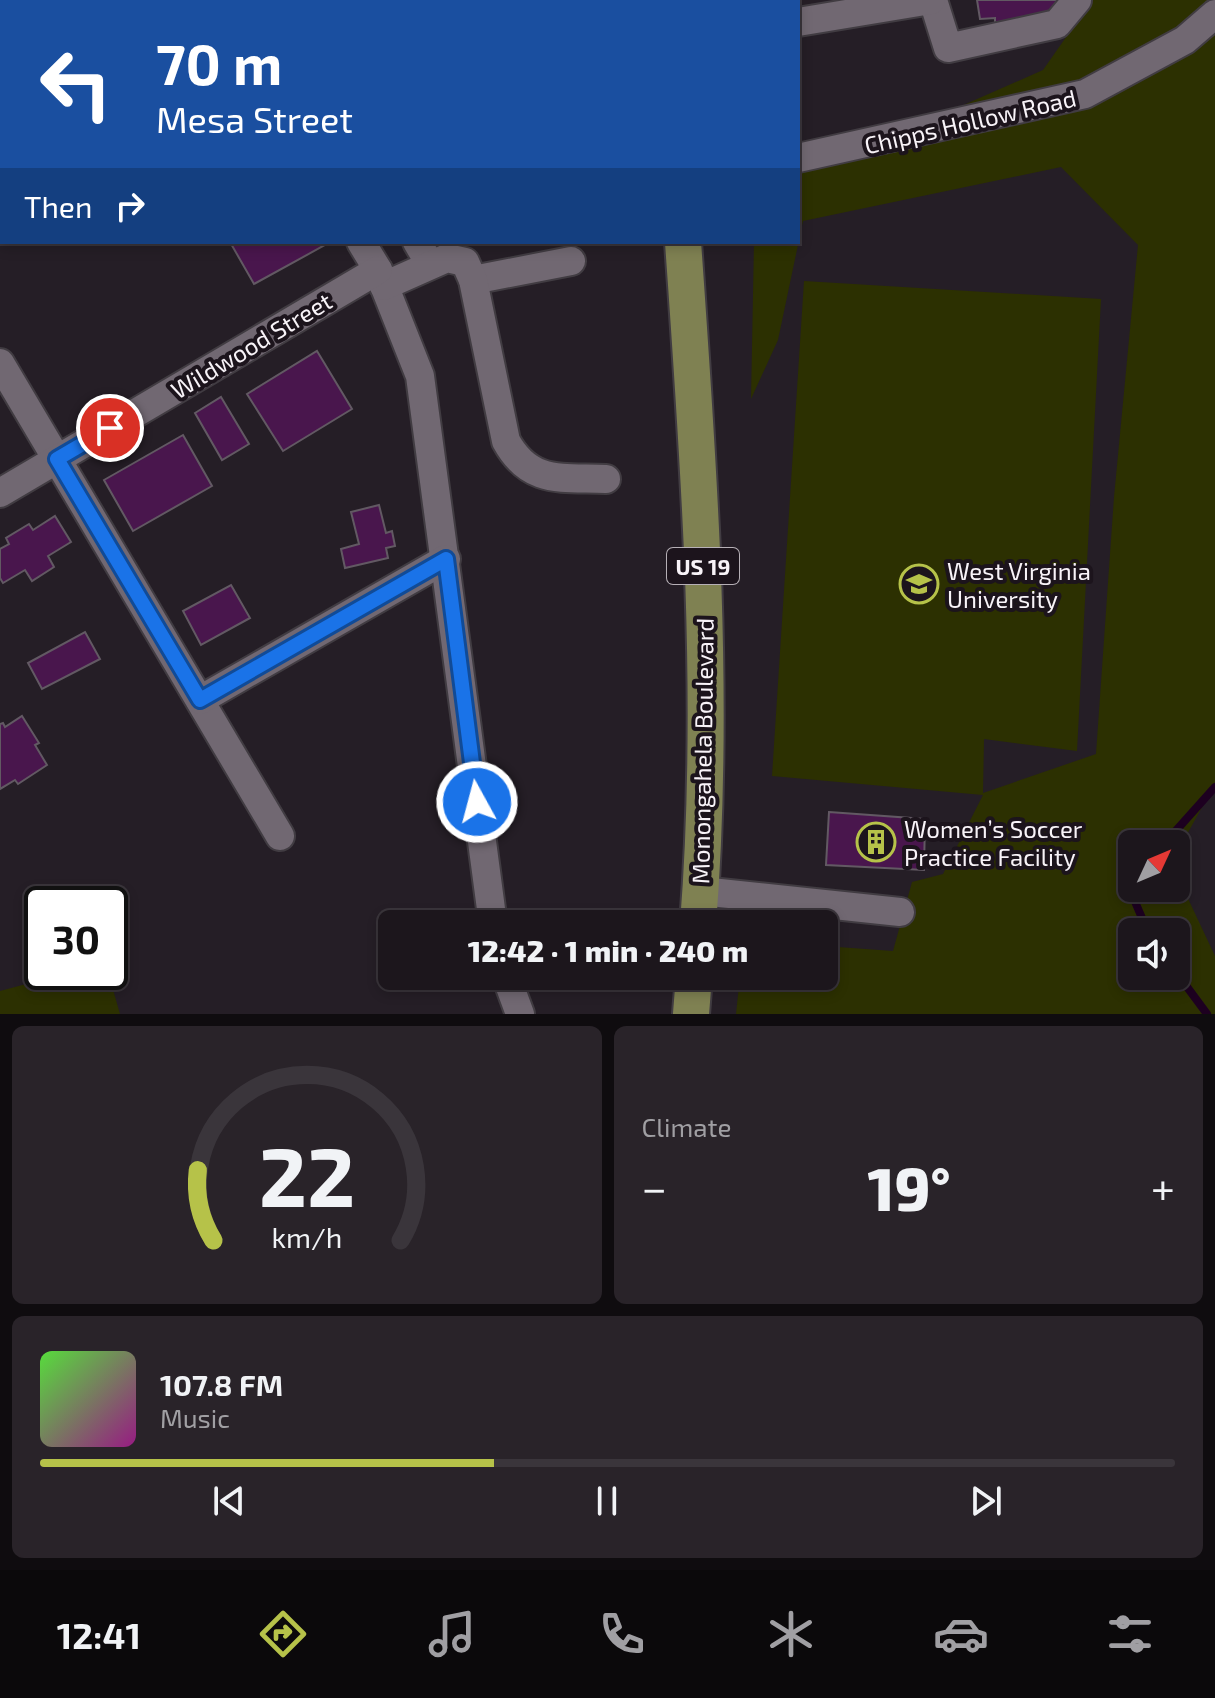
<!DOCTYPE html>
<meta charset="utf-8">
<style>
body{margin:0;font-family:"Exo 2",sans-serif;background:#292329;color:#f1f3f6;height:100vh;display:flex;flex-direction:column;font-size:30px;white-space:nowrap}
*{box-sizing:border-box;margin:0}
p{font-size:26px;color:#a09fa3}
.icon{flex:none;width:44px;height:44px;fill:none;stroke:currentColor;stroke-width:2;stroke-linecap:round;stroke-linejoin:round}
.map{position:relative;height:1014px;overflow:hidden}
.sheet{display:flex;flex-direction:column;gap:12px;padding:12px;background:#0f0c0f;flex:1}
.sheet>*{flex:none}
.banner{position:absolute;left:0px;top:0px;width:800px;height:244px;box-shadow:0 4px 12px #0003,0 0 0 2px #3a353b;background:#1a4fa0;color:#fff;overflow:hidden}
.needle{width:52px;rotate:46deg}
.controls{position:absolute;left:1118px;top:830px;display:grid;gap:16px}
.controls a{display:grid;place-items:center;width:72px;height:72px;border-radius:12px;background:#1c161c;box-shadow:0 4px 12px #0003,0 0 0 2px #3a353b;font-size:40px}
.speed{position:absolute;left:24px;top:886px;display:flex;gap:16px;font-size:40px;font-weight:700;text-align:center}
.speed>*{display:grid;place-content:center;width:104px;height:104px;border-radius:50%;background:#1c161c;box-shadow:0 4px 12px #0003,0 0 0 2px #3a353b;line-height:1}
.speed .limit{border:4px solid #111;border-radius:12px;background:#fff;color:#111}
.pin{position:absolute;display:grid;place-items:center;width:68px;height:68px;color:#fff;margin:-34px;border:4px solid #fff;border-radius:50%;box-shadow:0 2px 8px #0007}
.me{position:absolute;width:88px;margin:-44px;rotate:353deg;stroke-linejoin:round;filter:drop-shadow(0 0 6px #0008)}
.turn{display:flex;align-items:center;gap:28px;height:168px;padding:0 24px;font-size:36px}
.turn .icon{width:104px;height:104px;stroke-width:2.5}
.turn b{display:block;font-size:56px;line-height:68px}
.then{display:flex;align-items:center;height:76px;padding:0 24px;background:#0003;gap:16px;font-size:30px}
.big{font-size:60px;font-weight:800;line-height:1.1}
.sheet .card{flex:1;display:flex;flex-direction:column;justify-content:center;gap:12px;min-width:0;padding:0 28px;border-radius:12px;background:#292329}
.sheet .dial{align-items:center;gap:0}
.dial svg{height:208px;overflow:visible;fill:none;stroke:#3a353b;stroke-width:7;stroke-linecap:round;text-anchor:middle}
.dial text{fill:#f1f3f6;stroke:none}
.song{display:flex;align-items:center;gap:24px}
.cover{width:96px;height:96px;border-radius:12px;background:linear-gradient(135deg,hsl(110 70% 55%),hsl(310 70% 35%))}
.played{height:8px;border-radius:4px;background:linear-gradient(90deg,#b6c249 40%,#3a353b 40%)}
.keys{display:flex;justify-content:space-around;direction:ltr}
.heat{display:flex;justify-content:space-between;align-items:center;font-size:44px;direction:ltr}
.sheet .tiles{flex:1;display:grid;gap:12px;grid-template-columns:1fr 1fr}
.card:last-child{grid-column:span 2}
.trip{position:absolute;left:378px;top:910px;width:460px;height:80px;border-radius:12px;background:#1c161c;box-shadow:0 4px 12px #0003,0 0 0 2px #3a353b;font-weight:800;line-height:80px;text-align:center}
.menu{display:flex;height:128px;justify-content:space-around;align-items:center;background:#0b090b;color:#a09fa3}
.menu .icon{width:56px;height:56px}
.menu .selected{color:#b6c249}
.menu b{font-size:36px;color:#f1f3f6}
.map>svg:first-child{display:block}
.green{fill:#2c3001;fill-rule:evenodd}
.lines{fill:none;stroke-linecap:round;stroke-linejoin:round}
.stream{stroke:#1d0020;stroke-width:8}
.building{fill:#49164d;stroke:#625963;stroke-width:2}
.minor-casing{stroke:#413c42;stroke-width:32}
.major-casing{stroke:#413c42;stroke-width:40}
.minor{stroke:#716872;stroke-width:28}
.major{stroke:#7f8152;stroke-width:36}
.route-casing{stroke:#114b97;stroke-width:20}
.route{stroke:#1a73e8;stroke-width:14}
.labels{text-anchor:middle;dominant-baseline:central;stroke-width:8;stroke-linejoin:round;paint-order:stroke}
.shield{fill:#1c141c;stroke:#b6b0b6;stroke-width:2}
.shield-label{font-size:22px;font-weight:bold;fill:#f8f3f8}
.street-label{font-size:24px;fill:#f8f3f8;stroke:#1c141c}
.poi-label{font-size:24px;fill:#f8f3f8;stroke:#1c141c;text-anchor:start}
</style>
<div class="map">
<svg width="1215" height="1014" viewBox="0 0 1215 1014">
<rect width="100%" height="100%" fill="#251e26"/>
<g class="green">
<path d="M1092,0H1215V784L1176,854V844H1132V888H1176V873L1215,956V1014H736L740,976H824V946L893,951L912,882L943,874L983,795L772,776L804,281L1101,299L1077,751L984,739L983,793L1096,754L1114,497L1138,245L1061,167L803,221L778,340L751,399L754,242H798V147L959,107L1043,70ZM1132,932H1176V976H1132Z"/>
<path d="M71,972H108L120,1014H0V991Z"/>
</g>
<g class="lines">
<g class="stream">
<path d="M1164,844L1215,787"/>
<path d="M1132,887L1130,890L1148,932"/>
<path d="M1176,972L1207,1014"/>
</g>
</g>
<g class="building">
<path d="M977,0H1060L1061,12L995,31V18L980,19Z"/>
<path d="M2,10V118L0,115Z"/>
<path d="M230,242H323L325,245L254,284Z"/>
<path d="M317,351L352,409L283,451L247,394Z"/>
<path d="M221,397L249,444L222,460L195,413Z"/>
<path d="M183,435L212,486L133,531L104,480Z"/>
<path d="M379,505L386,533L392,531L395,546L386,548L388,558L345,568L341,549L359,544L351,512Z"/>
<path d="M55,516L71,542L48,556L54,567L32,581L25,570L3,583L0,578V549L9,544L6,538L29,524L33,530Z"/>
<path d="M231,585L250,618L201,645L183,611Z"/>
<path d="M85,632L100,659L42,689L28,663Z"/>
<path d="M22,716L39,743L35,745L47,765L18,784L15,780L0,789V724L3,723L5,727Z"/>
<path d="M829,812L925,819L924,870L826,865Z"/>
</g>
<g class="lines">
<g class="minor-casing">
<g id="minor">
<path d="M218,0L219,2"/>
<path d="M248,0L249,2"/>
<path d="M758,0L759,2"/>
<path d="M933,0L948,48L1057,24L1077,0"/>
<path d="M400,2L404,0"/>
<path d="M798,22L931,0"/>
<path d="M798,158L1085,94L1185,40L1215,14"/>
<path d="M0,165L2,164"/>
<path d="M361,242L378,270L420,376L493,924"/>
<path d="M417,242L430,264"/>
<path d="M473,280L571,261"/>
<path d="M384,286L447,258L465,262L473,280L506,441C530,485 562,477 606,479"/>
<path d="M0,363L280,836"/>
<path d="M0,493L378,270"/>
<path d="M200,700L446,559"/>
<path d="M701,891L900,912"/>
<path d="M506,976L520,1014"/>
</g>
</g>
<g class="major-casing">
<g id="major">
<path d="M658,0V2"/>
<path d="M683,242C699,467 716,698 698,924"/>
<path d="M691,1014L694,976"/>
</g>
</g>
<use href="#minor" class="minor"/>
<use href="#major" class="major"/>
</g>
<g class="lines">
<g class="route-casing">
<path id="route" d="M110,428L57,459L200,700L446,559L477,802"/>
</g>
<use href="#route" class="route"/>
</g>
<defs>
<g id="university-ring" transform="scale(2)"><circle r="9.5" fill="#1c141c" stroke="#b6c249" stroke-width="1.5"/><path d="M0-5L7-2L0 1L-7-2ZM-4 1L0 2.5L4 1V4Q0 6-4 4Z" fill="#b6c249"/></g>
<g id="building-ring" transform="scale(2)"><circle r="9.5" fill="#1c141c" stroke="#b6c249" stroke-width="1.5"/><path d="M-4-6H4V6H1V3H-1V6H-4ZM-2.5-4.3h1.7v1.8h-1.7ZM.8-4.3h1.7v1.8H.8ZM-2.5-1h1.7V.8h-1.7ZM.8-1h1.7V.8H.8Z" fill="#b6c249"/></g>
</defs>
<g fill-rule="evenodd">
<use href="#university-ring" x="919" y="584"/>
<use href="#building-ring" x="876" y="842"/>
</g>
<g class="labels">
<rect class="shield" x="667" y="548" width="72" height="36" rx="6"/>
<g class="shield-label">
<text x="703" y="566">US 19</text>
</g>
<g class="street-label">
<text transform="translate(970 121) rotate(-13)">Chipps Hollow Road</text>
<text transform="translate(251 345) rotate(-31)">Wildwood Street</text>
<text transform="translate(702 751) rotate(-89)">Monongahela Boulevard</text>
</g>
<g class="poi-label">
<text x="947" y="570">West Virginia<tspan x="947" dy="28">University</tspan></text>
<text x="904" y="828">Women’s Soccer<tspan x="904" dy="28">Practice Facility</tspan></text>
</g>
</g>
</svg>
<div class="controls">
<a><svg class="needle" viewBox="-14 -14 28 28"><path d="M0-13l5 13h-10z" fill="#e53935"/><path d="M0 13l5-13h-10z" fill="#a09fa3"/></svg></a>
<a><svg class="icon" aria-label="sound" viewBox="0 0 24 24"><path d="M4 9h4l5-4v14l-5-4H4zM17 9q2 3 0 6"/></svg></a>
</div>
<div class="speed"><div class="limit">30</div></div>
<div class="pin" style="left:110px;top:428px;background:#d93025"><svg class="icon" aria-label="arrive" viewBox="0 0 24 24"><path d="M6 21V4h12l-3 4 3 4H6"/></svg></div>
<svg class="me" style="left:477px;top:802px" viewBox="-20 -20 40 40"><circle r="17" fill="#1a73e8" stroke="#fff" stroke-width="3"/><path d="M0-11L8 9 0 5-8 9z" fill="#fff"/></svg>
<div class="trip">12:42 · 1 min · 240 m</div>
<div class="banner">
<div class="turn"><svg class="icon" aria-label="left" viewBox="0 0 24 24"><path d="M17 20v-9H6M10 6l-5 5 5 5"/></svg><div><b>70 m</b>Mesa Street</div></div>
<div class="then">Then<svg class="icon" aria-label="right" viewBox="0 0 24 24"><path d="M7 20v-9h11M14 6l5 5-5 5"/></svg></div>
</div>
</div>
<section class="sheet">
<div class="tiles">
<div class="card dial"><svg viewBox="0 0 100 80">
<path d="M14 69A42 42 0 1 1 86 69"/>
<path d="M14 69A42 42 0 0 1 8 42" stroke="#b6c249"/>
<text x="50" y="56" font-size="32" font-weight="700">22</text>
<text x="50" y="72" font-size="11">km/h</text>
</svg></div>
<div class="card"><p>Climate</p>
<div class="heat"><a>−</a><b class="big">19°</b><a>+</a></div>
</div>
<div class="card">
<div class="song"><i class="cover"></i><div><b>107.8 FM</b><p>Music</p></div></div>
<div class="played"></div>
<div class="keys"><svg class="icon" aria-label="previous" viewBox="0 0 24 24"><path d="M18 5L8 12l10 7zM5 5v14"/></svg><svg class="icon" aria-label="pause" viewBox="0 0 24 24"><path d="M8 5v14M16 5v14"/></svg><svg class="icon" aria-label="next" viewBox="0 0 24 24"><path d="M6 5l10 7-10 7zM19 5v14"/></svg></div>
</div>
</div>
</section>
<nav class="menu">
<b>12:41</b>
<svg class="icon selected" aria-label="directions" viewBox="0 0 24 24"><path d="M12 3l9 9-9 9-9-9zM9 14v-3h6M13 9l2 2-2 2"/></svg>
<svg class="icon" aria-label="music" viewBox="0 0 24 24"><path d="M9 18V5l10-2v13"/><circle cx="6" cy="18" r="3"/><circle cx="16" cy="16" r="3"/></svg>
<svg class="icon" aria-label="phone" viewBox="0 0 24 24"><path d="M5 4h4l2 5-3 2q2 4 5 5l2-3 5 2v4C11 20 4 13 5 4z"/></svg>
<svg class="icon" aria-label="climate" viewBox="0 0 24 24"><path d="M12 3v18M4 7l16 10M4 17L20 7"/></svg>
<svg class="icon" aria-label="car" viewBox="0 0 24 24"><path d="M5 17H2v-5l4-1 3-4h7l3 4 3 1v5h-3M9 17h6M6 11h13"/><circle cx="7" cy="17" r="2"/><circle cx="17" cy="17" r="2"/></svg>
<svg class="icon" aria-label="filters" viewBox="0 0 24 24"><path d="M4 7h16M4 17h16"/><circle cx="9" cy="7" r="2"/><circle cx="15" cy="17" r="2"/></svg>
</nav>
